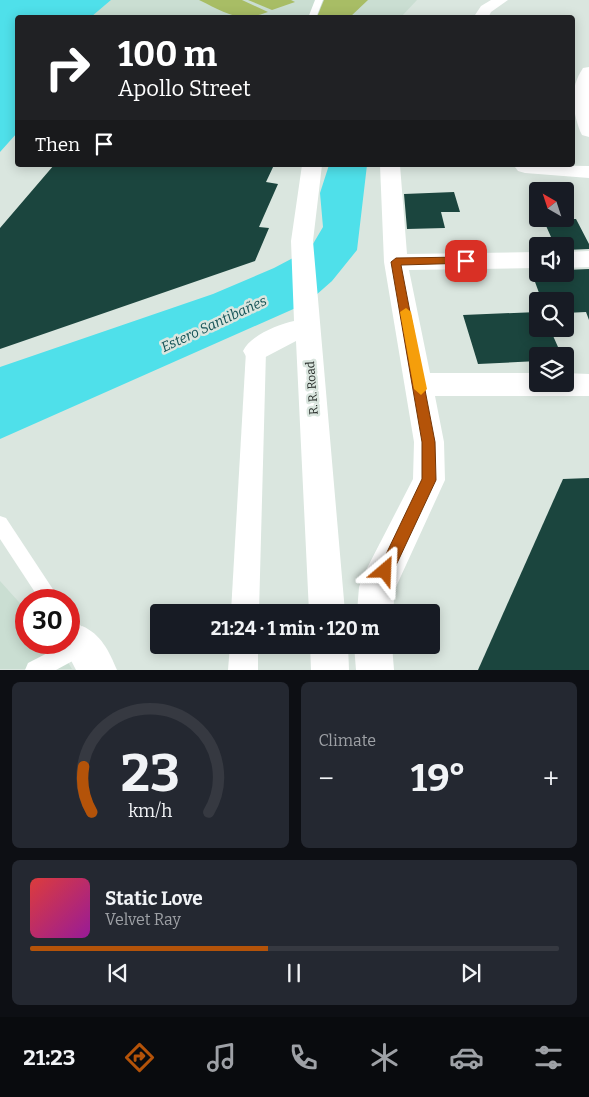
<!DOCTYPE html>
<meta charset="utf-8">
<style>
body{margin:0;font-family:Bitter,serif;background:#242831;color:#f1f3f6;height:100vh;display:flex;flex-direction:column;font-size:19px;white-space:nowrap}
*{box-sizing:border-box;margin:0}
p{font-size:16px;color:#9ea1a6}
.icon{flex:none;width:28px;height:28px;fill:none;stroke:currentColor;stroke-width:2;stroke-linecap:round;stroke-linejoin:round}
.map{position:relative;height:670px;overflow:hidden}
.sheet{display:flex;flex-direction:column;gap:12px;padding:12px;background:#0d0f14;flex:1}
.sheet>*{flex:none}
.banner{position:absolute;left:15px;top:15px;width:560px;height:152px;border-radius:5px;box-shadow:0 2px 12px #0003;background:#202124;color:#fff;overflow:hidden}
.needle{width:32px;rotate:321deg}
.tools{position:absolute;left:529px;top:182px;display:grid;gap:10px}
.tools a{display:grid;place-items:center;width:45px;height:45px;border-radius:5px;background:#171b24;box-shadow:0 2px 12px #0003;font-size:25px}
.speed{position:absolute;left:15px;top:589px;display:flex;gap:10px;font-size:25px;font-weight:700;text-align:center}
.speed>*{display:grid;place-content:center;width:65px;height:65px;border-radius:50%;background:#171b24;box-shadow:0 2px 12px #0003;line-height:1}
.speed .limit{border:8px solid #d22;background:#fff;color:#111}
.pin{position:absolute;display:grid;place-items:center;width:42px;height:42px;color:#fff;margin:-21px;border-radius:10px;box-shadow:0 2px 8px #0006}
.me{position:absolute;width:55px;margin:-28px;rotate:26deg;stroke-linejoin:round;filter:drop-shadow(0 0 4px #0008)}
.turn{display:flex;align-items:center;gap:18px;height:105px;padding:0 20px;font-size:22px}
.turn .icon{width:65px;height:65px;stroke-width:2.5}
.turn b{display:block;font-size:35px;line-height:42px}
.then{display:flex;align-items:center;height:48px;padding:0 20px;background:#0003;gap:10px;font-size:19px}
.big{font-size:38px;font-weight:700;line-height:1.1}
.sheet .card{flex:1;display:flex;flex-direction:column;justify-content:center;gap:8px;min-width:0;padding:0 18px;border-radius:8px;background:#242831}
.sheet .dial{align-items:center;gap:0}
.dial svg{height:130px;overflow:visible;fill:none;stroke:#363941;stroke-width:7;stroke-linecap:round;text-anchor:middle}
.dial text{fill:#f1f3f6;stroke:none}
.song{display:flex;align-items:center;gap:15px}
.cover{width:60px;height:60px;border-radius:8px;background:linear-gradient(135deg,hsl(0 70% 55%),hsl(300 70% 35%))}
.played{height:5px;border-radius:2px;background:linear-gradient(90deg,#b45309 45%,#363941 45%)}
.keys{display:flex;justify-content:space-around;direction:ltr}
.heat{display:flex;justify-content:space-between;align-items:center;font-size:28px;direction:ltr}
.sheet .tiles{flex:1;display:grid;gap:12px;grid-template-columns:1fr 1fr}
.card:last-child{grid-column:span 2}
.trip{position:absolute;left:150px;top:604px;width:290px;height:50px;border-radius:5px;background:#171b24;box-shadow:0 2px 12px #0003;font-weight:700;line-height:50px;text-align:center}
.dock{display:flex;height:80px;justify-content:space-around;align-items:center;background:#090b0e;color:#9ea1a6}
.dock .icon{width:35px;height:35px}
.dock .current{color:#b45309}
.dock b{font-size:22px;color:#f1f3f6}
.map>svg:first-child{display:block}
.built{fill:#caded2}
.green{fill:#a8bd65}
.water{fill:#4fe0ea}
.building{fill:#1b453e}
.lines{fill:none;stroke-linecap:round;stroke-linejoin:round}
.service{fill:#fff;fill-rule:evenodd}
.pedestrian{fill:#fff;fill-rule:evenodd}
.minor{fill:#fff;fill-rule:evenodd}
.route{fill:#b45309;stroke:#753606}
.slow{fill:#f59e0b}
.labels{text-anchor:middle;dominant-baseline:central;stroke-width:5;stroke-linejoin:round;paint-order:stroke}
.street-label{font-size:12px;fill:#252a27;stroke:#dae6df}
.water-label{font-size:14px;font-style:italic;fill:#135155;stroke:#dae6df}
</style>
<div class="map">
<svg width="589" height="670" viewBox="0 0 589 670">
<rect width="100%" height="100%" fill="#dae6df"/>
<g class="built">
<path d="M111,0H417L401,17H91Z"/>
<path d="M0,581L26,610V642L56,643L72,669H0Z"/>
</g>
<g class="green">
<path d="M199,0H242L268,12C238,23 226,13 199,0Z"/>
<path d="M248,0H291L295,2L272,10Z"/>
<path d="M324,0H368L350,17H317Z"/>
</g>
<g class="water">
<path d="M0,0H111L91,17H96L18,18L17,133L0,152Z"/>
<path d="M329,165H367L357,250L332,281L307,303L0,439V367L213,294L274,268L310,249L323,227L320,193Z"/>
</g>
<g class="building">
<path d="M54,165H274L266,182L278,184L259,227L269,228L255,261L0,349V228Z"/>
<path d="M454,192L460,212H441L445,228L407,229L404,194Z"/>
<path d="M543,219H576L589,244V249L565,250V246H555Z"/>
<path d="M589,269V320L586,312L565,313V301H542L531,271H538V274H565L566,270Z"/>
<path d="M538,312V329H550L562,356H538V361L478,364L463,315Z"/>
<path d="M589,478V670H478L563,479Z"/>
</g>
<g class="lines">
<g class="service">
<path d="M315,0H323L316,18H308Z"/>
<path d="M0,516L6,518L60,600H40L0,539Z"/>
<path d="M69,616C80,621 87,634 92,645L89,652L56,670H25L28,663L69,642Z"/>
</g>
<g class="pedestrian">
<path d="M256,343L263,345L266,351L259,612H231L246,351L249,345Z"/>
<path d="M230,645H258V670H228Z"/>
</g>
<g class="minor">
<path d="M491,0H508L491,12L488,18H473L481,6Z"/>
<path d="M589,67V137L582,135L580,131C572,109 569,89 583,68Z"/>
<path d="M302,165H322L313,241L345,612H309L296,341L256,362L247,358L243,351C250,336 278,324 294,321L291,241Z"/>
<path d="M380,165H400L407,254L538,252V268L409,270L430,373H538V384H565V373L589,374V396H435L444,442L445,480L395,589L393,612H357L359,587L364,574L413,479L414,442L384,262Z"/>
<path d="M516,165L589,166V178L525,173L518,171L515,167Z"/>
<path d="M589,251V267L565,268V252Z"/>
<path d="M82,626C101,634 109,651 117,670H76L63,645L64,642H69V632Z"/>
<path d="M310,645H348L349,670H311Z"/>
<path d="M354,645H392L394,670H356Z"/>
</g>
</g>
<path class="route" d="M466,257L472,261L470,263L401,265L435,442L436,480L391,576L385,579L380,576L378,571L422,479V442L391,262L396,258Z"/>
<path class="slow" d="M406,308L411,312L427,389L421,395L414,389L400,312Z"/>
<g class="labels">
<g class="street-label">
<text transform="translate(312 388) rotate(-94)">R. R. Road</text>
</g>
<g class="water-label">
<text transform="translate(214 324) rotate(-25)">Estero Santibañes</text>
</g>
</g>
</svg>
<div class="tools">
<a><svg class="needle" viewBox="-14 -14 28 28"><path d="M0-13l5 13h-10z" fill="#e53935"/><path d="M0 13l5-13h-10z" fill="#9ea1a6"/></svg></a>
<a><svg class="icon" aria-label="sound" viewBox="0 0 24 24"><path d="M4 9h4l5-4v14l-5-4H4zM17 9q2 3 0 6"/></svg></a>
<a><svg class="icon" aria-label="search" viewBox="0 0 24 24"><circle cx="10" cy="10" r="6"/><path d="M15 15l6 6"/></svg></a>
<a><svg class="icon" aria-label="layers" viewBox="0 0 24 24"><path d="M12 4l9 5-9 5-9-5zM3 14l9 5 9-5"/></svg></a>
</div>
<div class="speed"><div class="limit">30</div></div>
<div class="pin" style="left:466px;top:261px;background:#d93025"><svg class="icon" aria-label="arrive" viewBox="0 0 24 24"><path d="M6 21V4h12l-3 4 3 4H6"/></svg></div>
<svg class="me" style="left:385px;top:571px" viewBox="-20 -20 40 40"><path d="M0-17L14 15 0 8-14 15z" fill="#b45309" stroke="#fff" stroke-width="4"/></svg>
<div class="trip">21:24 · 1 min · 120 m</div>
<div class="banner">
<div class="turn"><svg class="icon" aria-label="right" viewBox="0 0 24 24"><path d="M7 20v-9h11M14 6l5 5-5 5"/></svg><div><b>100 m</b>Apollo Street</div></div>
<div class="then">Then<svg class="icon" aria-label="arrive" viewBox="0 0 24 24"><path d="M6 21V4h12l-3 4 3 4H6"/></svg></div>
</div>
</div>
<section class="sheet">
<div class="tiles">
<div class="card dial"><svg viewBox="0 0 100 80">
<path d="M14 69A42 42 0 1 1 86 69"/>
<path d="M14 69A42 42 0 0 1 9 41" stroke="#b45309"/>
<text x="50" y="56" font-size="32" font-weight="700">23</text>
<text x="50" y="72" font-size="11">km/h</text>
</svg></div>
<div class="card"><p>Climate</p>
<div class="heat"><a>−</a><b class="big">19°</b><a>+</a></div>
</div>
<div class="card">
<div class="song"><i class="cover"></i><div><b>Static Love</b><p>Velvet Ray</p></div></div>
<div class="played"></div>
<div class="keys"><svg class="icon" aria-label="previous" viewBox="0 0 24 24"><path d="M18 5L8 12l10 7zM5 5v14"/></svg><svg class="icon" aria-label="pause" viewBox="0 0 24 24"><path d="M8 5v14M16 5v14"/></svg><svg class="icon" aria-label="next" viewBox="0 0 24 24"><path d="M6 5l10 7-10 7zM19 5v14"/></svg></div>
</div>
</div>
</section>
<nav class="dock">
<b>21:23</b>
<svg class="icon current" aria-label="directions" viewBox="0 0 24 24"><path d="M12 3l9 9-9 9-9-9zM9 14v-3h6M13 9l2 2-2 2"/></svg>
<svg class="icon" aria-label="music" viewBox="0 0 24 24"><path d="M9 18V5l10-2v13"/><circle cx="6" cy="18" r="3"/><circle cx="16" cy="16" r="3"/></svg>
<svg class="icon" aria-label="phone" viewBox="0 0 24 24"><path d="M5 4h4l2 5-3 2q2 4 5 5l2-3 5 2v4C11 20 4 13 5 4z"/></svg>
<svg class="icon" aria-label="climate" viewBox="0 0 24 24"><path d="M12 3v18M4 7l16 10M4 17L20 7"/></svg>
<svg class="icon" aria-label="car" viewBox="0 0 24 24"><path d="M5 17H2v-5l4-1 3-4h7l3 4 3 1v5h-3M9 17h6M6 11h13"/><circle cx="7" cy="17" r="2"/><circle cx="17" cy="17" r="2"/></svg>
<svg class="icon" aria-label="filters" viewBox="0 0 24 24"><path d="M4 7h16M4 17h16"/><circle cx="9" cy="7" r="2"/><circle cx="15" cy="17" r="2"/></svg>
</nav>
